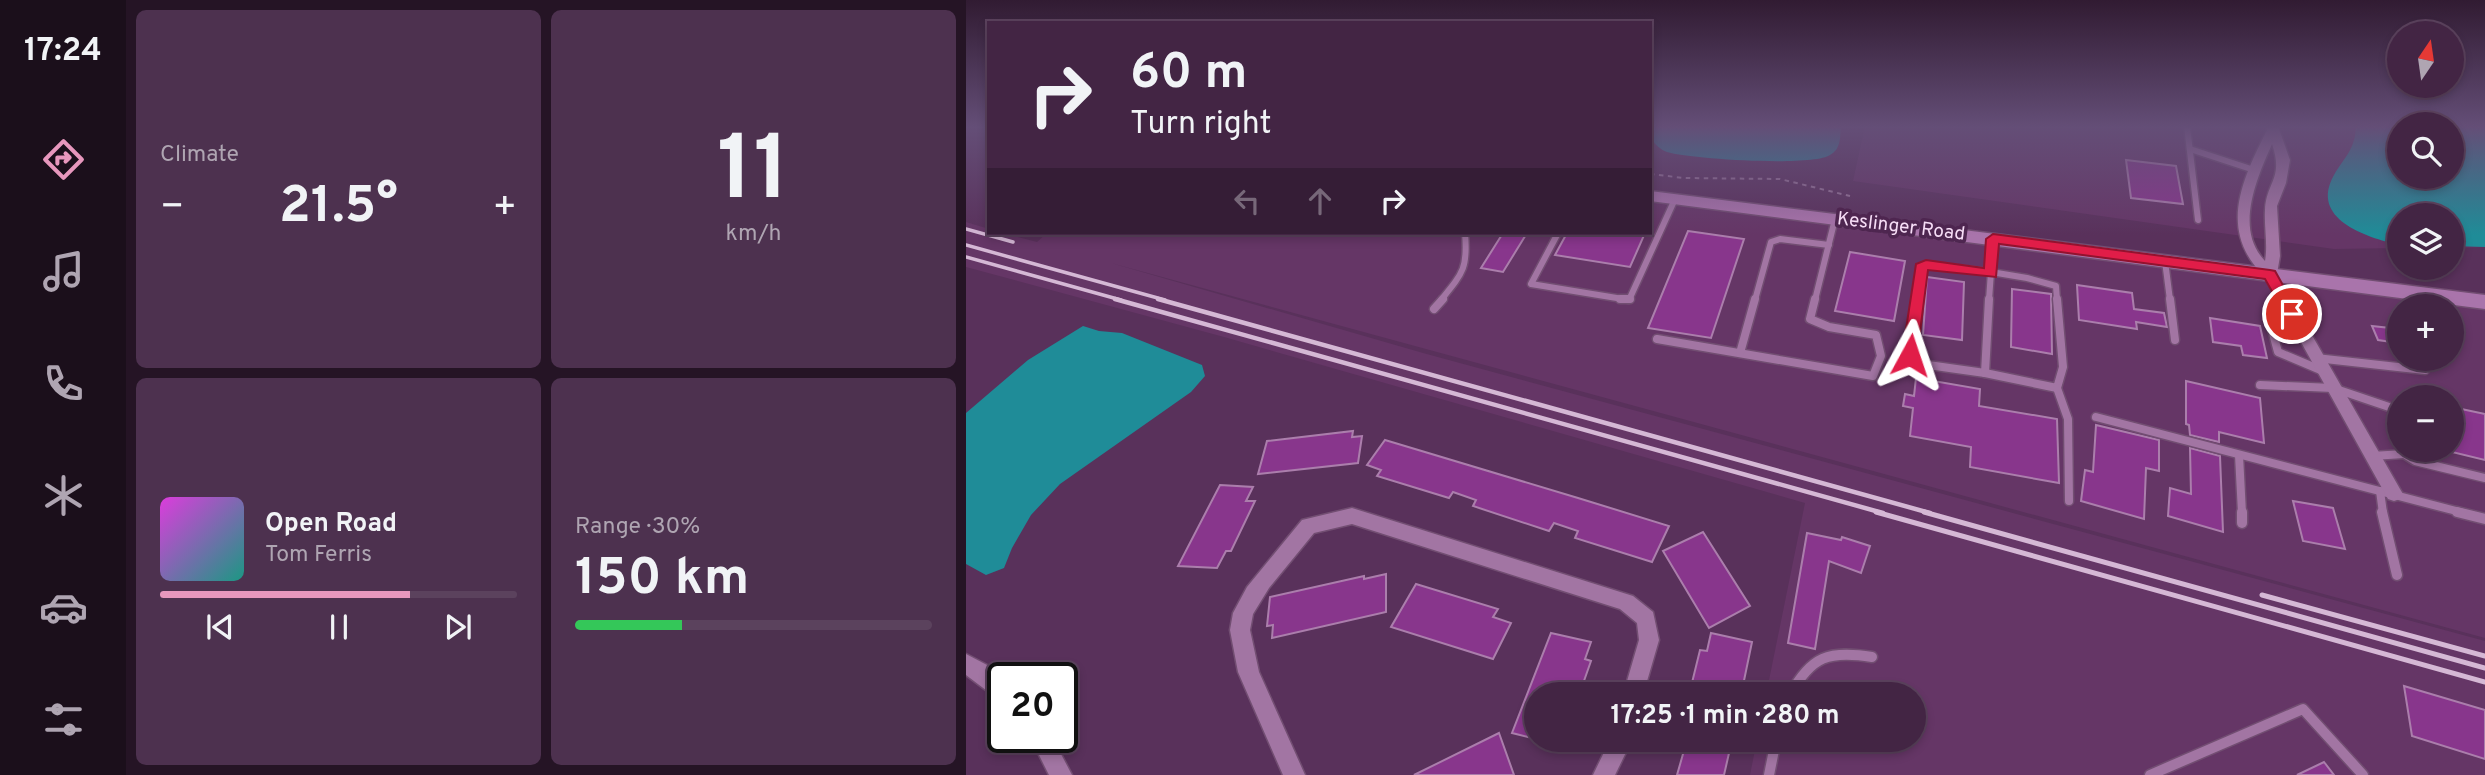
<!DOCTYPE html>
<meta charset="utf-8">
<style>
body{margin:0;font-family:Overpass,sans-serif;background:#4d314f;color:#f1f3f6;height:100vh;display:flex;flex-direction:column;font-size:26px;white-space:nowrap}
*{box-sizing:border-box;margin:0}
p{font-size:23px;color:#afa5b2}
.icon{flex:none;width:38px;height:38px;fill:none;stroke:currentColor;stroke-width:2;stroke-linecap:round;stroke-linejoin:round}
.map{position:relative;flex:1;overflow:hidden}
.sheet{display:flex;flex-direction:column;gap:10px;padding:10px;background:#251425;width:840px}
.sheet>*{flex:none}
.banner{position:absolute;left:21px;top:21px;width:665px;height:214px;border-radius:0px;box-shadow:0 4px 10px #0003,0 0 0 2px #5b425d;background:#432544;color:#f1f3f6;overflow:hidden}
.needle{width:46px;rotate:13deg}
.buttons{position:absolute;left:1421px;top:21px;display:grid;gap:14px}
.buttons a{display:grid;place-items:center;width:77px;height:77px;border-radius:50%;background:#432544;box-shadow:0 4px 10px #0003,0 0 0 2px #5b425d;font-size:35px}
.speed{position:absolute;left:21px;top:662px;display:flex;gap:14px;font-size:35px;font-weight:700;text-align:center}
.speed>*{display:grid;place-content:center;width:91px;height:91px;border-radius:50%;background:#432544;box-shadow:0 4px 10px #0003,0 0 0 2px #5b425d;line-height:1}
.speed .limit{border:4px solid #111;border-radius:10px;background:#fff;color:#111}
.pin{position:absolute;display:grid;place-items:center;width:60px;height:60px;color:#fff;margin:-30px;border:4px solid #fff;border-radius:50%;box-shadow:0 2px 7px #0007}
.me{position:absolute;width:77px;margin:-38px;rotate:5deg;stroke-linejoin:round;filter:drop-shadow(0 0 5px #0008)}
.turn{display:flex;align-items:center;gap:24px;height:147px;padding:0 28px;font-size:32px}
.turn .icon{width:91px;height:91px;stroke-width:2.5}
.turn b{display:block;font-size:49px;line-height:60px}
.lanes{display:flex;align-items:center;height:66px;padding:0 28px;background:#0003;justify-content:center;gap:35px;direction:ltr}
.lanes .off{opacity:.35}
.big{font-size:52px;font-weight:700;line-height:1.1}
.sheet .card{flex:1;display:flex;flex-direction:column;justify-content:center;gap:10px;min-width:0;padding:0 24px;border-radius:10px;background:#4d314f}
.sheet .dial{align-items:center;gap:0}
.dial b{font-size:91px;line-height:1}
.song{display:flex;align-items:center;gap:21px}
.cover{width:84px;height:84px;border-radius:10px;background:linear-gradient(135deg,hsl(300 70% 55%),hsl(170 70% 35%))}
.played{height:7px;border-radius:4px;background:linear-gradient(90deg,#e797bd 70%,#5b425d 70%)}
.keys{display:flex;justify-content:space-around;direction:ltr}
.heat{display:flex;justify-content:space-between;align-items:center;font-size:38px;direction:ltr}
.charge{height:10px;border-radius:5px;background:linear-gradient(90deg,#34c759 30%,#5b425d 0)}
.sheet .tiles{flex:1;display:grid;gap:10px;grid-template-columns:repeat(2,1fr)}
.trip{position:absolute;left:558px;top:682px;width:402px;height:70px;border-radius:35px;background:#432544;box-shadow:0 4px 10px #0003,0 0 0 2px #5b425d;font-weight:700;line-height:70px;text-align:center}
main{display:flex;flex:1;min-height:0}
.dock{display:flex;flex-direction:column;width:126px;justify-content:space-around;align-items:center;background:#1b0f1b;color:#afa5b2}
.dock .icon{width:49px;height:49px}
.dock .on{color:#e797bd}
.dock b{font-size:32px;color:#f1f3f6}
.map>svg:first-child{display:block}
.built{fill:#653666;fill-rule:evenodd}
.water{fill:#1f8c98}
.building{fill:#88368c;stroke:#ab7eac;stroke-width:2}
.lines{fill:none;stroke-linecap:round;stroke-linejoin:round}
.service-far2-casing{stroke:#724e72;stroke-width:9}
.service-far1-casing{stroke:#724e72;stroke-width:11}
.service-casing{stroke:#724e72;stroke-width:13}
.minor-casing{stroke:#724e72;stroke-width:3}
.secondary-casing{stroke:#724e72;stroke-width:3}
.path{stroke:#977598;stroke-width:2;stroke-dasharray:4.5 4.5;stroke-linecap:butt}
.service-far2{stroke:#a275a3;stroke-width:6}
.service-far1{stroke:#a275a3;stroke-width:8}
.service{stroke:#a275a3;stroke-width:10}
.minor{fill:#a275a3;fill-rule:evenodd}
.secondary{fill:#a974ab;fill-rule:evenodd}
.rail-far2{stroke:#d5b8d5;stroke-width:3.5}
.rail-far1{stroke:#d5b8d5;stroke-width:4.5}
.rail{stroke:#d5b8d5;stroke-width:5}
.route{fill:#e11d48;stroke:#92132f;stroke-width:2}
.labels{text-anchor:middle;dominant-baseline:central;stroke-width:7;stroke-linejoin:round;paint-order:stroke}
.street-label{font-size:19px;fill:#f6ddf6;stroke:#4e2650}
</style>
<main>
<nav class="dock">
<b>17:24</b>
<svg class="icon on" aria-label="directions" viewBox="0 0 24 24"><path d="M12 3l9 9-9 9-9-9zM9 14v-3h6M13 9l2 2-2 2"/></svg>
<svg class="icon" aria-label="music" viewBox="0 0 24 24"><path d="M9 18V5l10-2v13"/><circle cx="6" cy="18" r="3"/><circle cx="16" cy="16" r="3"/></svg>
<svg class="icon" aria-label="phone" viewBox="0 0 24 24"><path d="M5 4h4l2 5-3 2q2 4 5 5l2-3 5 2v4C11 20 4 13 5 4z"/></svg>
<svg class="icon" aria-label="climate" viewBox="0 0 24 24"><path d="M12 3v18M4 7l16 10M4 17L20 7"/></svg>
<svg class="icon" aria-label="car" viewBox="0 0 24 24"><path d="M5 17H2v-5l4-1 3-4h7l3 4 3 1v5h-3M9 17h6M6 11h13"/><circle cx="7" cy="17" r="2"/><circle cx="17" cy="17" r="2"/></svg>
<svg class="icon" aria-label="filters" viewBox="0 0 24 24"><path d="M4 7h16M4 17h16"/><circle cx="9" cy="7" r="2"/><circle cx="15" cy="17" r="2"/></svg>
</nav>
<section class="sheet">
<div class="tiles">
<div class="card"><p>Climate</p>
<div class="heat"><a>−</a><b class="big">21.5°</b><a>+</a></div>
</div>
<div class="card dial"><b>11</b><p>km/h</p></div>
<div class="card">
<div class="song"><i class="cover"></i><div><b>Open Road</b><p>Tom Ferris</p></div></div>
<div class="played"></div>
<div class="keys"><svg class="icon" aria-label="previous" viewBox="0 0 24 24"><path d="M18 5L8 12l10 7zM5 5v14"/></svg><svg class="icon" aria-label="pause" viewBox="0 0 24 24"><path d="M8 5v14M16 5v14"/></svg><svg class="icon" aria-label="next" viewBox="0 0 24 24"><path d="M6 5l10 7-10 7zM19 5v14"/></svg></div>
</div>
<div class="card"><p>Range · 30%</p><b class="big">150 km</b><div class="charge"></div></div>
</div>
</section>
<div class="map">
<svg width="1519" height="775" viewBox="0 0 1519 775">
<rect width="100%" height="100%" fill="#59315b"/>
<g class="built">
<path d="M899,126H1433V177H1486V126H1519V247L1486,248V215H1433V248L1368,249L887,181Z"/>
<path d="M684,201L1519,306V638L145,263L457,353L1519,641V775H784L791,740H948V695H800L839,503L258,337L0,267V222L23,229V233H37L71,242L81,233H684ZM1433,306H1486V359H1433ZM1433,397H1486V450H1433Z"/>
</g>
<g class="water">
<path d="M684,126H875C874,138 875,149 864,155C846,167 724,159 701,152C694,150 690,144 684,139Z"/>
<path d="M1390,126H1433V177H1486V126H1519V247L1486,246V215H1433V245C1400,237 1343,219 1368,175C1379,156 1389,150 1390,126Z"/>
<path d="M117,326L133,331L156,333L236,365L239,376L225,392L94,484L65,515L46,548L38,568L20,575L0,564V413L62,360Z"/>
</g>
<g class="building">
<path d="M1160,160L1210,166L1217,204L1165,198Z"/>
<path d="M722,231L778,239L745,338L682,328Z"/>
<path d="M537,233H561L537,272L515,268Z"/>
<path d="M601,233H679L664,267L589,255Z"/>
<path d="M884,252L939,261L928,321L869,311Z"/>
<path d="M961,277L998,282L996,340L957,335Z"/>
<path d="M1111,285L1166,293L1168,309L1198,313L1201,327L1170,322L1171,329L1113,320Z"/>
<path d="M1046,289L1085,294L1086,354L1045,347Z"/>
<path d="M1244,318L1294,326L1301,358L1277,355L1275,346L1247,342Z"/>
<path d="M1406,326L1433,329V343L1412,340Z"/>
<path d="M950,378L1014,389L1013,406L1091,419L1093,483L1004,467L1005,447L944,436L947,408L937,406L939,394L948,396Z"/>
<path d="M1220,381L1294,398L1298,443L1253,432V442L1224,435L1223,425L1220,424Z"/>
<path d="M1486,407L1519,414V460L1486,452Z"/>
<path d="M1130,425L1193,440V471L1180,468L1178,519L1115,501L1119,470L1127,472Z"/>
<path d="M387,431L386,437L396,436L392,463L292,474L301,441Z"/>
<path d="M419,440L612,498L703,526L686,562L609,538L612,531L588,523L583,531L507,506L510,500L487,492L483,498L411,476L415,470L401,465Z"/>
<path d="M1224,448L1254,456L1257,532L1202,516L1204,488L1225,494Z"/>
<path d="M254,485L287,487L280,501H289L265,551H260L251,568L212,566Z"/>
<path d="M1327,501L1367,508L1379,549L1337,541Z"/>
<path d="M737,532L784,606L743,628L697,551Z"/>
<path d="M841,533L875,540L876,537L904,546L895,573L863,561L849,649L822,643Z"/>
<path d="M420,574V612L306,638L307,625L301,626L304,597L398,576V579Z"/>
<path d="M450,584L532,609L527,617L545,623L527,659L425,627Z"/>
<path d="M585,633L625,642L619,659L625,661L613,695H570V739L546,733Z"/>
<path d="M745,633L786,642L775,695H723L734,650L741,651Z"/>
<path d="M1438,686L1519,710V759L1446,736Z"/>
<path d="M533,733L548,775H448Z"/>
<path d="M721,740H766L758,775H711Z"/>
<path d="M1358,762L1368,775H1331Z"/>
</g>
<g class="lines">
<g class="service-far2-casing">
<g id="service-far2">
<path d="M1221,126L1232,220"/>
<path d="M1224,149L1288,170"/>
<path d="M592,233L565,284L663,300L709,199"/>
<path d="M1199,261L1204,300"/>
<path d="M1025,272L1061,278L1090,286L1091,300"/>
<path d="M1025,272L1027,239"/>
<path d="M475,300C497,273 502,268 499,233"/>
<path d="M789,300L805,242L814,239L863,245"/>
<path d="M849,300L869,219"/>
<path d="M951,300L955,267L960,265L1025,272"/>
<path d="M1023,300L1025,272"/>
</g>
</g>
<g class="service-far1-casing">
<g id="service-far1">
<path d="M654,299H664"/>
<path d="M951,299L944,355L955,364L1019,373"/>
<path d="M1204,299L1209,340"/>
<path d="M468,309L477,299"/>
<path d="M1326,314L1302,315L1312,352L1357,371"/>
<path d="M691,339L907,376L915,356L910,335L863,327L844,319L849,299"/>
<path d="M774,353L789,299"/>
<path d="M1350,358L1459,370"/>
<path d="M1019,373L1091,388L1097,367L1091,299"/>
<path d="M1019,373L1023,299"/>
<path d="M1294,385L1367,388L1426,408L1433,435"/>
<path d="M1091,388L1102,419L1103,501"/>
<path d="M1130,417L1498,513"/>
<path d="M1437,450L1438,454L1449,461L1519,478"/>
<path d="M1273,455L1276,513"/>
<path d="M1406,456L1438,454"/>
<path d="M1414,491L1417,513"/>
</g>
</g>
<g class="service-casing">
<g id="service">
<path d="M1276,512V523"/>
<path d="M1416,512L1431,575"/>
<path d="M1491,512L1519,519"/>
<path d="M824,695C845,656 863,650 906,657"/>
<path d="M803,775L810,740"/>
<path d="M1184,775L1337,709L1397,775"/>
</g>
</g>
<g class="minor-casing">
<g id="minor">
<path d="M1300,126H1312L1324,160L1320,183L1311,206L1314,256L1311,274L1434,489L1437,494L1434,499L1428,501L1422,499L1299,277C1251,231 1276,180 1301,130ZM1306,144C1318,179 1300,182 1299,210C1298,227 1302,245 1299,261C1268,229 1291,178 1306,144Z"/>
<path d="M386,508L667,596L687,612L693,640L677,695H657L673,640L671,623L654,609L386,524L348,533L303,588L287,614L284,630L293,672L339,775H317L272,672L264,630L267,613L281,587L336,520Z"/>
<path d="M0,654L21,665L37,679V703L0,675Z"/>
<path d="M64,737H86L106,775H83Z"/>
<path d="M644,740H666L649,775H627Z"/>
</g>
</g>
<g class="secondary-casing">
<path id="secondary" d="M684,191L1519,295V309L684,201Z"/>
</g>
<path class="path" d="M684,174L718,178L814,179L884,196"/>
<use href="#service-far2" class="service-far2"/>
<use href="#service-far1" class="service-far1"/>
<use href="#service" class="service"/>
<use href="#minor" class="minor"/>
<use href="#secondary" class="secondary"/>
<g class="rail-far2">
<path d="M0,229L47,242"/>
<path d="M0,245L199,300"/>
<path d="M0,257L155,300"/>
</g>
<g class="rail-far1">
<path d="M149,299L917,513"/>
<path d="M192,299L964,513"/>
</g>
<g class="rail">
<path d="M910,512L1519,682"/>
<path d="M958,512L1519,668"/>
<path d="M1296,595L1519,656"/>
</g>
</g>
<linearGradient id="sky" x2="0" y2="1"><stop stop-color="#311b32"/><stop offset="0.54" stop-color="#644e77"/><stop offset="1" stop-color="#644e77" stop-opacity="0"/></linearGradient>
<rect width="1519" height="235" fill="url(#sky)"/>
<path class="route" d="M1027,234L1304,270L1309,271L1333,314L1331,318H1321L1299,279L1033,244L1030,277L962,270L951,355L944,360L938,359L936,355L950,264L960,260L1018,268L1020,239Z"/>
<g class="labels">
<g class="street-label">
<text transform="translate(935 227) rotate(7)">Keslinger Road</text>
</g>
</g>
</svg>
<div class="buttons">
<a><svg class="needle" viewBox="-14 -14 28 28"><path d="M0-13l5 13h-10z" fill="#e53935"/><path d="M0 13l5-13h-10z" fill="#afa5b2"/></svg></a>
<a><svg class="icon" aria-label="search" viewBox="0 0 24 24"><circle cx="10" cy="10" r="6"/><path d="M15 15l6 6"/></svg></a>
<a><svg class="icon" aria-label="layers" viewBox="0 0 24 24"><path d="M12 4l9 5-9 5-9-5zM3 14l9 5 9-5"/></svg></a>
<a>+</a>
<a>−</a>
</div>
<div class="speed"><div class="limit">20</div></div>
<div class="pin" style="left:1326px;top:314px;background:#d93025"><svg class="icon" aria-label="arrive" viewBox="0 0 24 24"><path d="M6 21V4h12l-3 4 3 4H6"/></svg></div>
<svg class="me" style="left:944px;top:355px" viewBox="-20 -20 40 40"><path d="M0-17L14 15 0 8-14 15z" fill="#e11d48" stroke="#fff" stroke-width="4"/></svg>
<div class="trip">17:25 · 1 min · 280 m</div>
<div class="banner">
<div class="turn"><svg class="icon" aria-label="right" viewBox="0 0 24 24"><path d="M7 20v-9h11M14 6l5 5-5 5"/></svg><div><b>60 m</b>Turn right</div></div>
<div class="lanes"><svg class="icon off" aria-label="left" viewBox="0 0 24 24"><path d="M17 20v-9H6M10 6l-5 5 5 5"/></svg><svg class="icon off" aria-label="ahead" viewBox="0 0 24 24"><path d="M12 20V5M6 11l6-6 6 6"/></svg><svg class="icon" aria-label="right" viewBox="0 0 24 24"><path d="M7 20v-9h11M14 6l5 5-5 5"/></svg></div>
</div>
</div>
</main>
